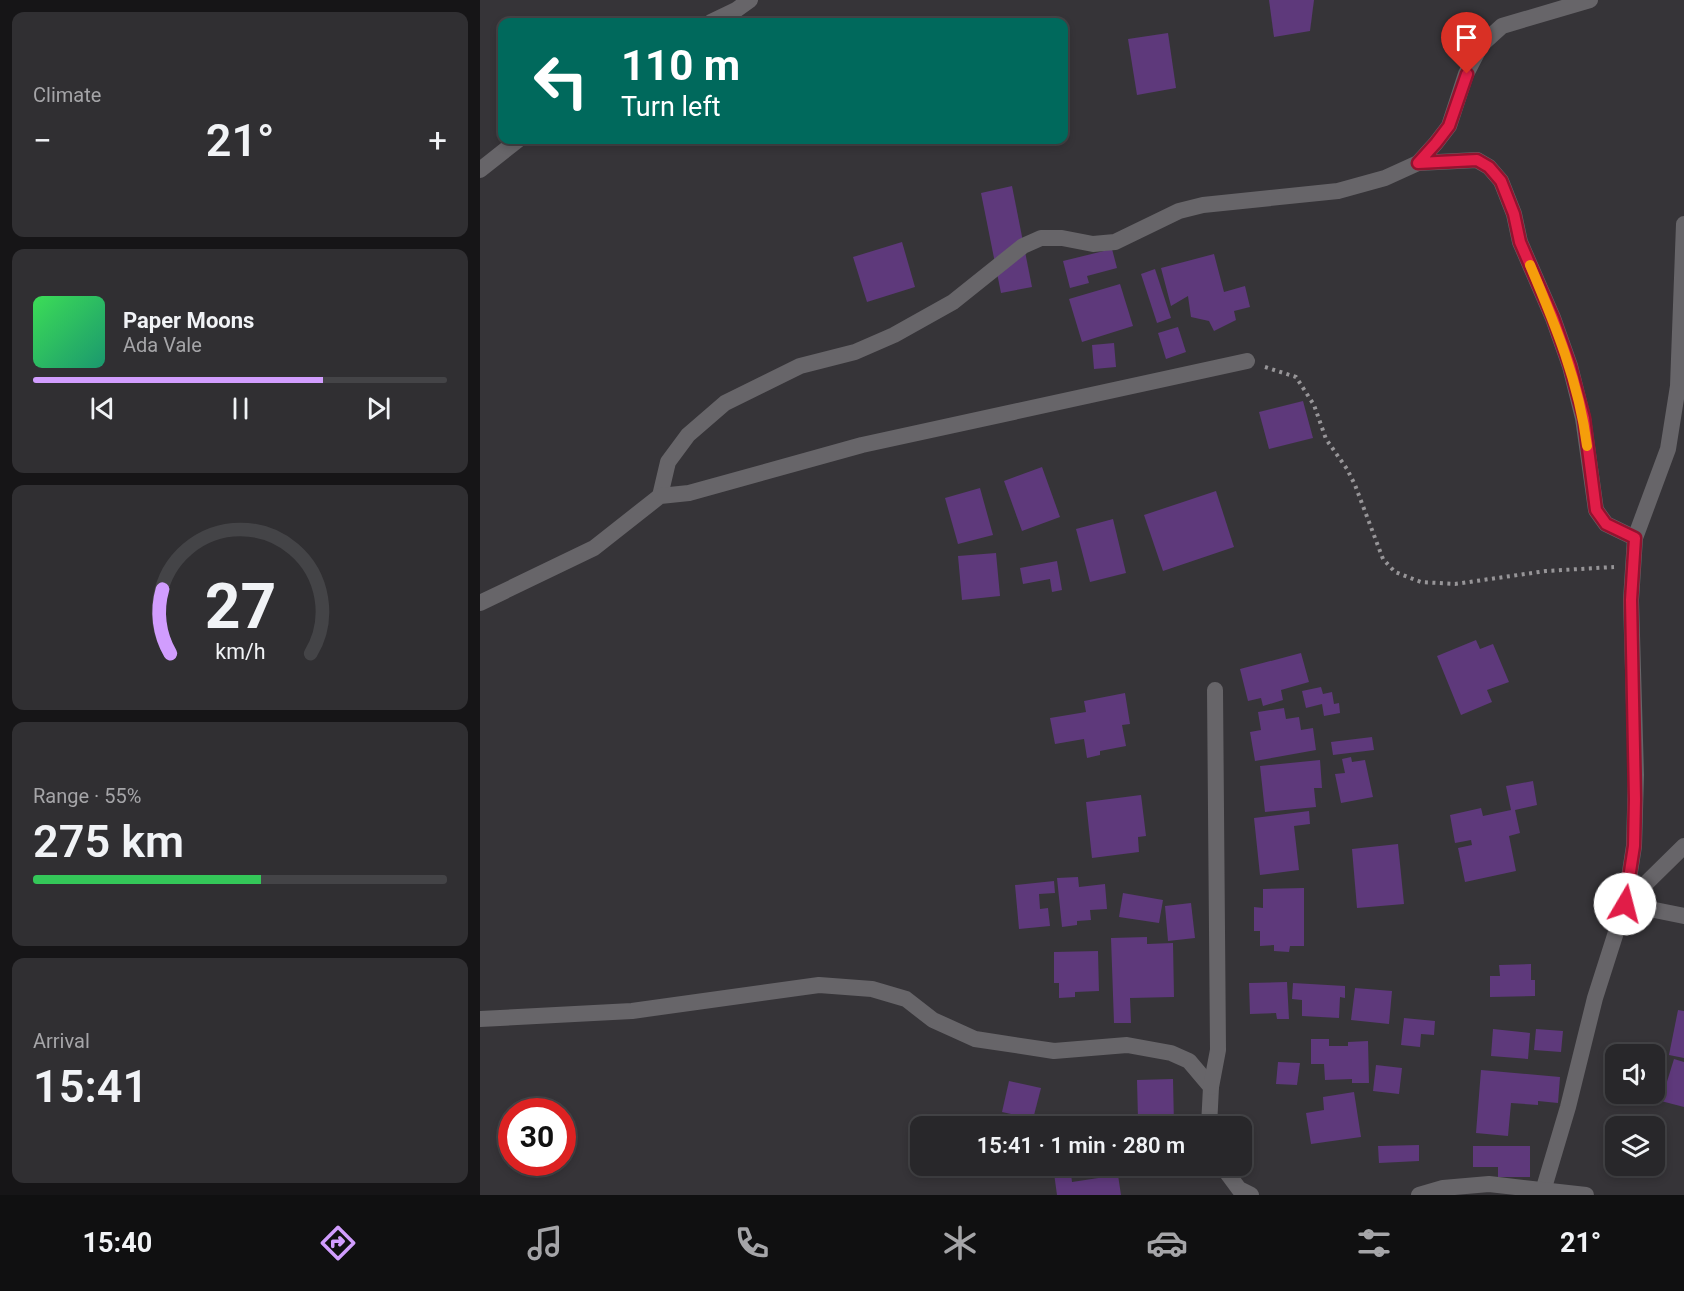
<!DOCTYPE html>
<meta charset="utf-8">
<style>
body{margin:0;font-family:Roboto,sans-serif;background:#302f32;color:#f1f3f6;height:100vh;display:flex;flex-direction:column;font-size:22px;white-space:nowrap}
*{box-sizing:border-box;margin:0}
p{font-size:20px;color:#a5a5a8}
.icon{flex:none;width:33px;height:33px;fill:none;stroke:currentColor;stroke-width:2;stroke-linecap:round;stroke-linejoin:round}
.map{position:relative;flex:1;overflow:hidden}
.panel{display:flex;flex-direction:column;gap:12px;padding:12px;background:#161517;width:480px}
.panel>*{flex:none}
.hud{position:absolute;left:18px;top:18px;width:570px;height:126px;border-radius:12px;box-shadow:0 3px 9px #0003,0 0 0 2px #444447;background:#00695c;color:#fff;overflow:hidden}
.tools{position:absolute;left:1125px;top:1044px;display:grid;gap:12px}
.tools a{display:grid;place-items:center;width:60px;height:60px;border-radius:12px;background:#28272a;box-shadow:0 3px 9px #0003,0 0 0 2px #444447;font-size:30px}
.speed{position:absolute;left:18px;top:1098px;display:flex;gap:12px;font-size:30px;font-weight:700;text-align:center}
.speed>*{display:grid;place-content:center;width:78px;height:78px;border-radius:50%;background:#28272a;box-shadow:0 3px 9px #0003,0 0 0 2px #444447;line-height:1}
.speed .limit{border:9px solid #d22;background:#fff;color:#111}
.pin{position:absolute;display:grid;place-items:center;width:51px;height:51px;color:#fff;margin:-62px -26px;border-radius:50% 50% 50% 0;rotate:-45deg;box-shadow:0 0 6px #0007}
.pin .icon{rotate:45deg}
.me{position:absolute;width:66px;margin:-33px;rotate:8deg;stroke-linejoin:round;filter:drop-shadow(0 0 4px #0008)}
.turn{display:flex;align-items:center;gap:21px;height:126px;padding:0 24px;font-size:27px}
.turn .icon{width:78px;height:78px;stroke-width:2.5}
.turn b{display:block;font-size:42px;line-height:51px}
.big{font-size:45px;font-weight:600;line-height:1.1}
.panel .tile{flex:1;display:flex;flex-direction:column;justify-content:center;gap:9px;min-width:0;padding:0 21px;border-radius:12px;background:#302f32}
.panel .dial{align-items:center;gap:0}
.dial svg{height:156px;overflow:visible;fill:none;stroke:#444447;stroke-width:7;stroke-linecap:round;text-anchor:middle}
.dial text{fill:#f1f3f6;stroke:none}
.song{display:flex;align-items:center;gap:18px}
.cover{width:72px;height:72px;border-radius:9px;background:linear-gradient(135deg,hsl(130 70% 55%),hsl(160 70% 35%))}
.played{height:6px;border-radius:3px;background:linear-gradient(90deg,#d19dfe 70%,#444447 70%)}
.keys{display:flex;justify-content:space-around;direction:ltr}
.heat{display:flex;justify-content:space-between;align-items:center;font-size:33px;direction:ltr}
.charge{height:9px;border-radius:4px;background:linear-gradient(90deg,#34c759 55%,#444447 0)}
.trip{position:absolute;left:430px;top:1116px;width:342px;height:60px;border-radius:12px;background:#28272a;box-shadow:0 3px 9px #0003,0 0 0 2px #444447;font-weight:600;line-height:60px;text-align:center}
.dock{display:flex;height:96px;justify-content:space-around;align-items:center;background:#101011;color:#a5a5a8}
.dock .icon{width:42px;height:42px}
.dock .active{color:#d19dfe}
.dock b{font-size:27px;color:#f1f3f6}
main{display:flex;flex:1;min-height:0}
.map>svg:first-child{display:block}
.building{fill:#5e397b}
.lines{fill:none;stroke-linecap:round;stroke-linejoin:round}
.path{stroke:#979598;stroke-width:4;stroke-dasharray:3 4.5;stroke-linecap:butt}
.minor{stroke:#676569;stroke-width:16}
.route-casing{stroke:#92132f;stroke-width:15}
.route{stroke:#e11d48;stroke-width:10}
.slow{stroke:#f59e0b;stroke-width:10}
</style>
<main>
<section class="panel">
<div class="tile"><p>Climate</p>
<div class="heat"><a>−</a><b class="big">21°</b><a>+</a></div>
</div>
<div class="tile">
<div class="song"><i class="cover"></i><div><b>Paper Moons</b><p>Ada Vale</p></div></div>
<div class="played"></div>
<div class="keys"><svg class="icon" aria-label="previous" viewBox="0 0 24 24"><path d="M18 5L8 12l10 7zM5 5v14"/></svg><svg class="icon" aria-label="pause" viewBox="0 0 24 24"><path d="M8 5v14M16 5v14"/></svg><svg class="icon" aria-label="next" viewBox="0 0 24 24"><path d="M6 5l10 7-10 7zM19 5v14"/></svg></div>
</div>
<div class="tile dial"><svg viewBox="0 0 100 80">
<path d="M14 69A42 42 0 1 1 86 69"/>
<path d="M14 69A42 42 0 0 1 10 36" stroke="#d19dfe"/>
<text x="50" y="56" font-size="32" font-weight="700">27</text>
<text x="50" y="72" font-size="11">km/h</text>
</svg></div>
<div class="tile"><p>Range · 55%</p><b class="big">275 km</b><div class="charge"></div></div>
<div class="tile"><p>Arrival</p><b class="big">15:41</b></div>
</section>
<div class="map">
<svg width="1204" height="1195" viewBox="0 0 1204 1195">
<rect width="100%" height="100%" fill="#363438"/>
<g class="building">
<path d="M789,0H834L830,31L794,37Z"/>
<path d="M688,33L696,88L657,95L648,39Z"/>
<path d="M532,186L552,287L521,293L501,193Z"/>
<path d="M422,242L435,287L387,302L373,257Z"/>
<path d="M632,249L637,268L607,276L609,283L590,288L583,261Z"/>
<path d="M734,254L744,292L765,286L770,307L754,311L756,320L734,331L729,321L711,317L708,296L691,306L681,268Z"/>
<path d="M675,269L691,318L677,323L661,274Z"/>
<path d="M640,284L653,326L602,342L589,299Z"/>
<path d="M698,327L706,352L686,359L678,333Z"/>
<path d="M634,343L636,367L614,369L612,345Z"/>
<path d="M823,401L833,438L789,449L779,412Z"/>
<path d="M562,467L580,517L542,531L524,481Z"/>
<path d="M500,488L513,535L478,544L465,498Z"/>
<path d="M736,491L754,547L683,571L664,515Z"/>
<path d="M633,519L646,573L610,582L596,529Z"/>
<path d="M516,553L520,596L482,600L478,556Z"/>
<path d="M577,561L582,590L572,592L570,579L543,584L540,568Z"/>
<path d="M996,640L1000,649L1013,644L1029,682L1007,690L1012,702L981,715L957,656Z"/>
<path d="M821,653L829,682L801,690L803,700L783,706L781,698L768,701L760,669Z"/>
<path d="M841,687L843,694L852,692L854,704L859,703L860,713L844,716L842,704L826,708L822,691Z"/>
<path d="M645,693L650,724L642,725L646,746L620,751V755L607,758L604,739L575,744L570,718L606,712L604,701Z"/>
<path d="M804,708L806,719L819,717L821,730L833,728L836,750L775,761L770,732L781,730L778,712Z"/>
<path d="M892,737L894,750L853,755L851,742Z"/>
<path d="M871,757L872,762L885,760L893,797L861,803L855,774L865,773L862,759Z"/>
<path d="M840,760L842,788H834L836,807L785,812L780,766Z"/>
<path d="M1053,781L1057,805L1035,810L1040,833L1029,836L1036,871L985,882L978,848L992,845L991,840L975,843L970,815L1001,808L1003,816L1031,810L1026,786Z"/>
<path d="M661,795L666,836L658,837L659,852L612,858L606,802Z"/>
<path d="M829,811L830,824L814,826L819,870L780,875L774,818Z"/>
<path d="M918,844L924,904L877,908L872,849Z"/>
<path d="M598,877L599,887L625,884L627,909L610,910L611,920L597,921V925L582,927L577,878Z"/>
<path d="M574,881L575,893L559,894L560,909L568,908L570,926L539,929L535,885Z"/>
<path d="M824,888V946H810L809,952L794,951V945L780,946V931H774V907L783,908V889Z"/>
<path d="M643,893L683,900L679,923L639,917Z"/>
<path d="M711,903L715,938L688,941L685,906Z"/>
<path d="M667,937V944L693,943L694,997L650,998L651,1023H634L631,938Z"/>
<path d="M618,951L619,991L595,992V997L579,998V983H574V952Z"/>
<path d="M1051,964V980H1055V996L1010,997V976H1020L1019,965Z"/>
<path d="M807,982L809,1019H797L796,1013L770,1014L769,983Z"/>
<path d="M813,983L865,986V998L860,997L859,1018L822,1016V1000L812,999Z"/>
<path d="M875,988L912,991L909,1024L871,1020Z"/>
<path d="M1198,1010L1204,1011V1058L1189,1055Z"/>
<path d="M924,1018L955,1021L954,1035L941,1034L940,1047L921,1045Z"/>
<path d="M1013,1029L1050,1033L1048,1059L1011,1056Z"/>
<path d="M1056,1029L1083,1031L1081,1052L1054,1050Z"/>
<path d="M831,1039H849V1046H868V1042L888,1041L889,1083H872V1079L845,1080L844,1064H831Z"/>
<path d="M1194,1059L1204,1062V1107L1181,1101Z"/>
<path d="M798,1062L820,1063L817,1085L796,1084Z"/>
<path d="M896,1065L922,1068L919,1094L893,1091Z"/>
<path d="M1001,1070L1080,1077L1078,1103L1058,1101V1105L1031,1103L1028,1136L996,1133Z"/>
<path d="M693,1079L694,1125H675L674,1118L658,1119L657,1080Z"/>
<path d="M529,1081L561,1088L553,1119L522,1112Z"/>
<path d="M874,1092L881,1137L831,1144L826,1113L844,1110L843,1097Z"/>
<path d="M479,1121L552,1125V1126H479Z"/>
<path d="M939,1145V1161L899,1163L898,1146Z"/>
<path d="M993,1146H1050V1177H1018V1167H993Z"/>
<path d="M573,1166H590L592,1182L638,1175L641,1195H577Z"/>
</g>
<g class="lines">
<path class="path" d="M785,367L816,377L834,405L846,439L867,469L875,485L903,559L915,572L941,582L975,584L1066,571L1134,567"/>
<g class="minor">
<path d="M231,22L256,10L270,0"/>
<path d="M938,163L997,160L1009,167L1021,181L1034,214L1040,242L1073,318L1090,366L1103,418L1116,510L1126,524L1155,538"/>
<path d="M0,170L38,140"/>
<path d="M180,496L188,462L208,435L245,403L320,366L375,352L414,335L473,302L543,246L561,238H582L613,244L635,242L699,211L723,205L858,191L905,178L938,163L956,143L969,126L986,74L1001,45L1022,26L1110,0"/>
<path d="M0,603L114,548L180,496L209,493L382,445L767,361"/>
<path d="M1145,904L1204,846"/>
<path d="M1145,904L1204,916"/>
<path d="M0,1019L152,1011L339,985L392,989L426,999L453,1020L495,1039L574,1051L647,1045L691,1053L709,1061L731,1087L729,1126"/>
<path d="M731,1087L738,1050L735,690"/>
<path d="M742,1166L759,1189L771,1195"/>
<path d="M1063,1191L1088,1107L1115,998L1145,904L1154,846L1156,775L1151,600L1155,538L1188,449L1198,386L1204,224"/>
<path d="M939,1195L963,1188L1009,1184L1106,1195"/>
</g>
</g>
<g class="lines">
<g class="route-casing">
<path id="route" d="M987,74L969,126L956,143L938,163L997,160L1009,167L1021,181L1034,214L1040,242L1073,318L1090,366L1104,418L1116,510L1126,524L1155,538L1151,600L1155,799L1154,846L1145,904"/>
</g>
<use href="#route" class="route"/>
<path class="slow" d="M1050,265C1075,324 1099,382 1107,446"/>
</g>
</svg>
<div class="tools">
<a><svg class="icon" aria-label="sound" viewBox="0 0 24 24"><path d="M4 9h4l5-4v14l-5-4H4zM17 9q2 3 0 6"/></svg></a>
<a><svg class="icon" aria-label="layers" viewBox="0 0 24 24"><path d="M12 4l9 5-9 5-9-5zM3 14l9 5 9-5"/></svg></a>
</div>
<div class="speed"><div class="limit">30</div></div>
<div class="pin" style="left:987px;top:74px;background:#d93025"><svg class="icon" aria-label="arrive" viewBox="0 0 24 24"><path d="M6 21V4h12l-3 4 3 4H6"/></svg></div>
<svg class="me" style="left:1145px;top:904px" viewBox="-20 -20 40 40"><circle r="19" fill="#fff"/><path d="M0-13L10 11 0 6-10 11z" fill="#e11d48"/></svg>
<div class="trip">15:41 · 1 min · 280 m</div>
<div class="hud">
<div class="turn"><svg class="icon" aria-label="left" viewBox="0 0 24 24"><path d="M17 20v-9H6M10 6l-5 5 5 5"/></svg><div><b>110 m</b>Turn left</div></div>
</div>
</div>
</main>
<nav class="dock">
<b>15:40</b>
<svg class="icon active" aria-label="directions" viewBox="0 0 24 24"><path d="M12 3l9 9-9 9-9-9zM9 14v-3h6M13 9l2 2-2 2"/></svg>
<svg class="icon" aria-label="music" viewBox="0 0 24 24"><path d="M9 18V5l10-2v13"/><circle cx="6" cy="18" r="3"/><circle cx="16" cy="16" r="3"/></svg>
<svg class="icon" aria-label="phone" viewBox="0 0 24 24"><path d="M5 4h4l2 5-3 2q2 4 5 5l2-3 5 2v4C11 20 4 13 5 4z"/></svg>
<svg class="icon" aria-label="climate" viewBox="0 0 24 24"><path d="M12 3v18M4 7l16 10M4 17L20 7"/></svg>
<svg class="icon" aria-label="car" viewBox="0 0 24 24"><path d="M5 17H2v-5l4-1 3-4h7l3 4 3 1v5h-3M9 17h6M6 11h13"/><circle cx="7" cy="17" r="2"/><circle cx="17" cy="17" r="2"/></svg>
<svg class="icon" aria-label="filters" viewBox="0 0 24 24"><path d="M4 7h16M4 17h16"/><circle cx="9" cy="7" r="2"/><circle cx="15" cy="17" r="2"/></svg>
<b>21°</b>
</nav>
